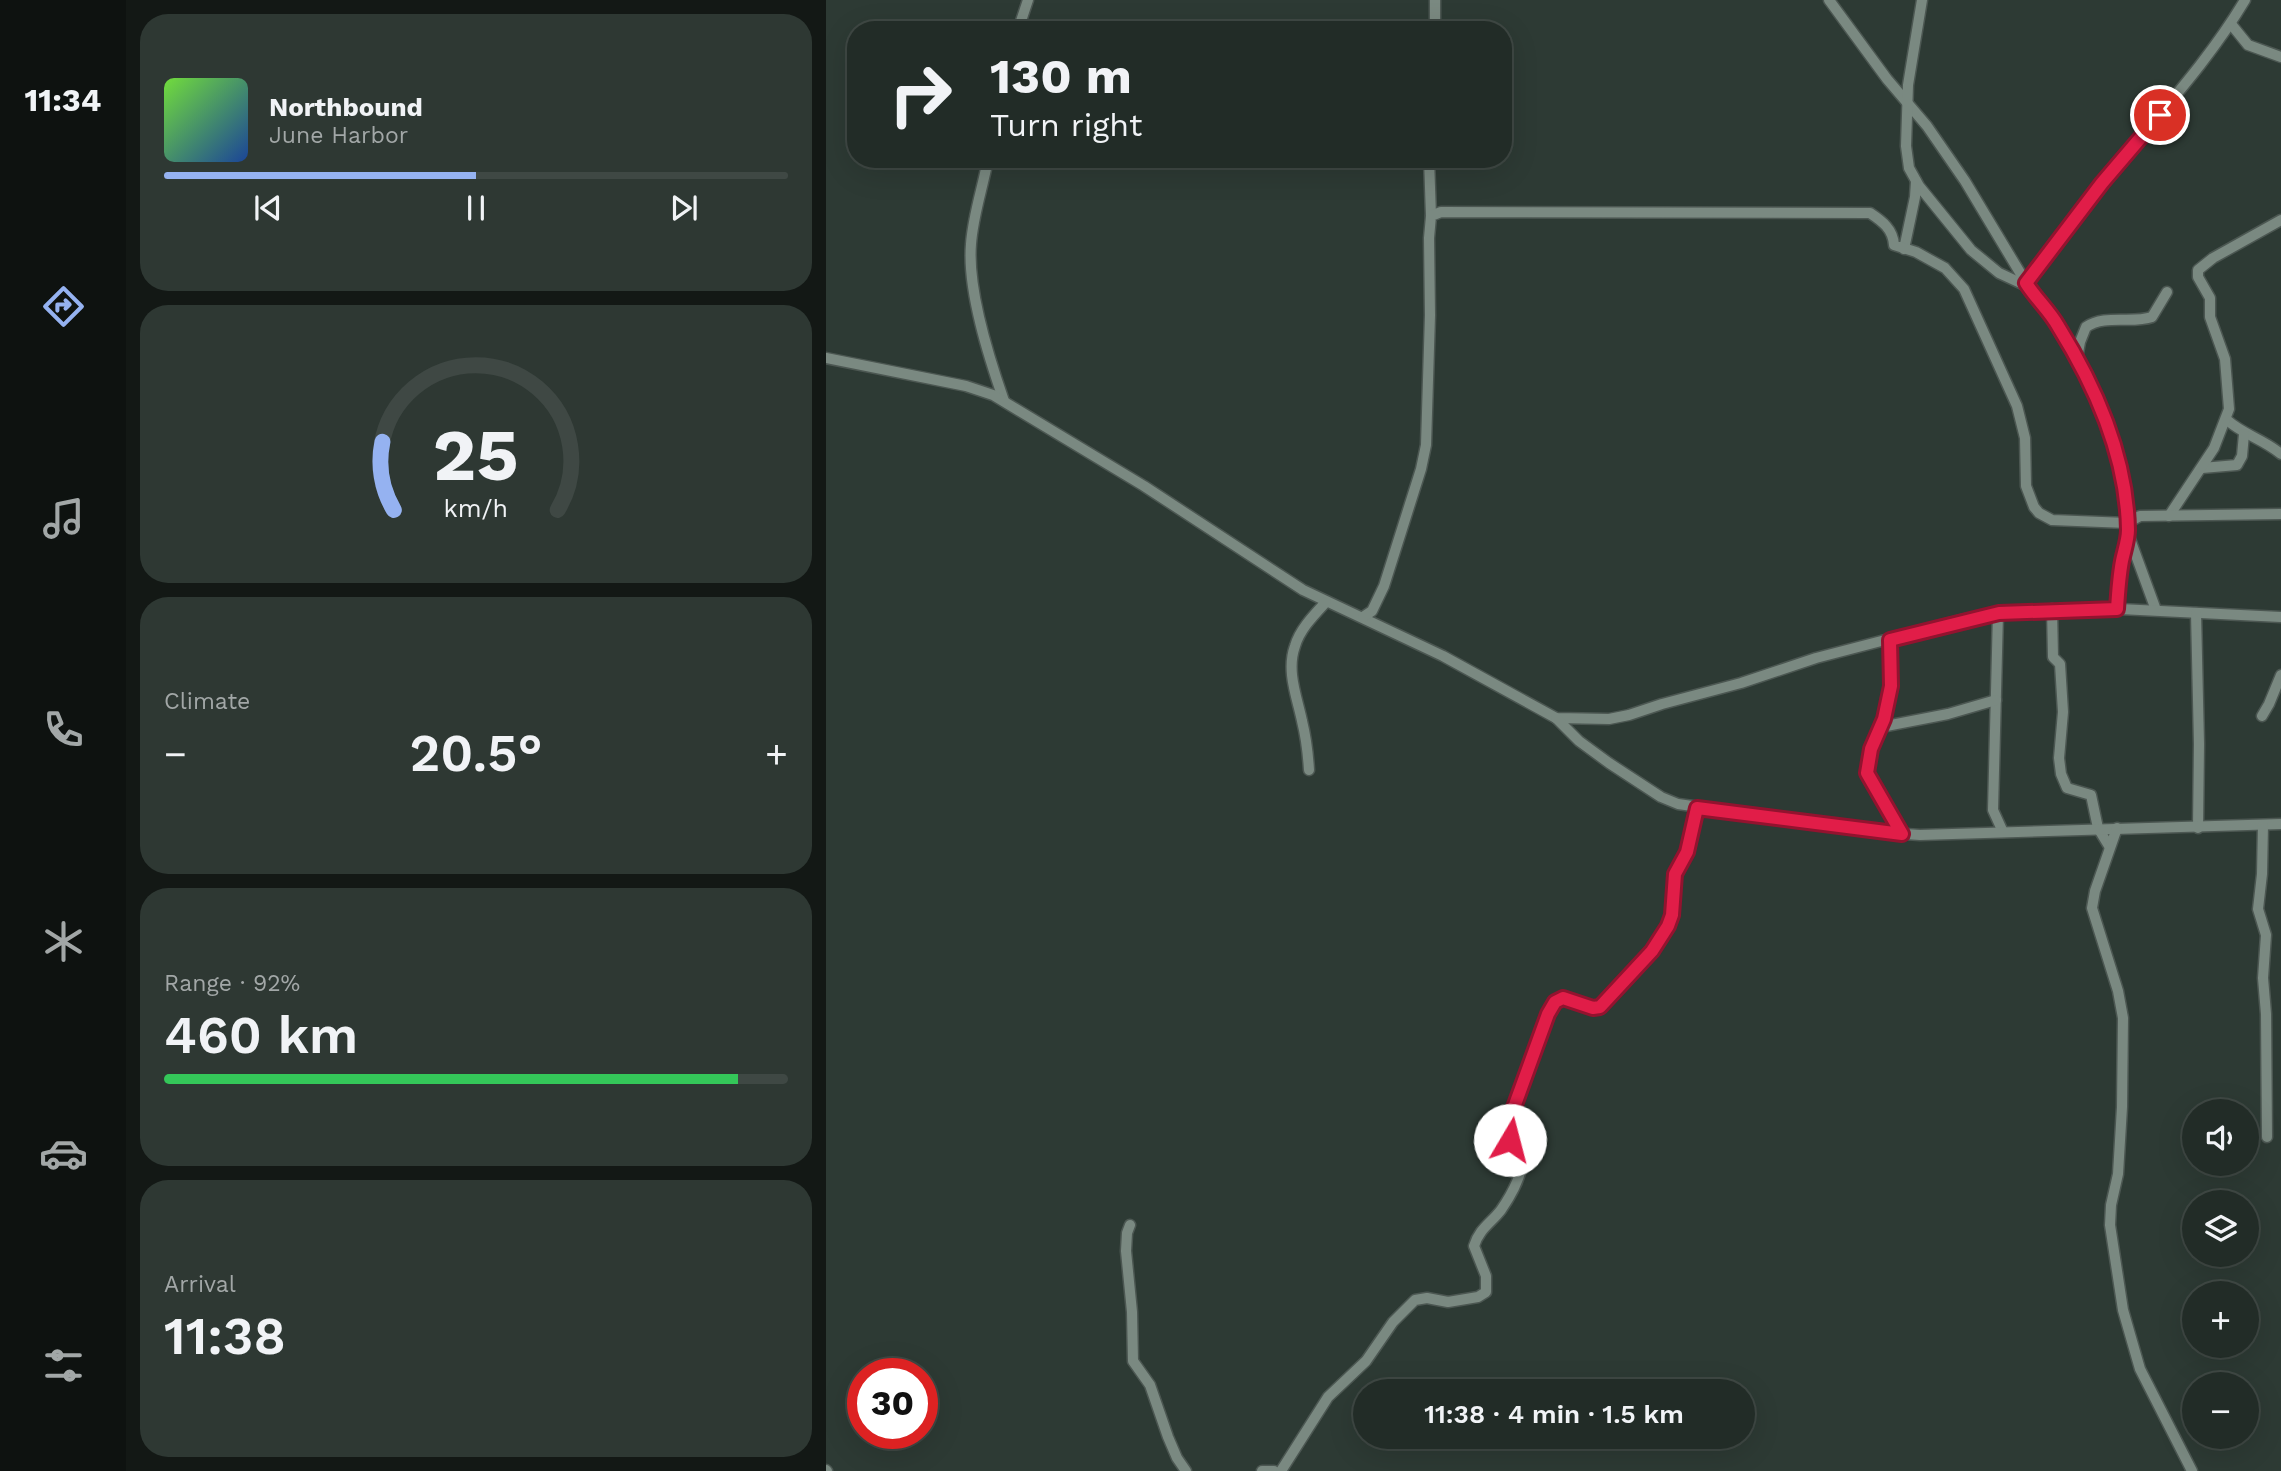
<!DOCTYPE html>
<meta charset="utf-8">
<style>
body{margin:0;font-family:"Work Sans",sans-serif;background:#2e3833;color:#f1f3f6;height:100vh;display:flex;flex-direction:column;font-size:26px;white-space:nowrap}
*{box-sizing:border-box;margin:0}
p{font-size:23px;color:#a2a7a7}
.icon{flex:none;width:38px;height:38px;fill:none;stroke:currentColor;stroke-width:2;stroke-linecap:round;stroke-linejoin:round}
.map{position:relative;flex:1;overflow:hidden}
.details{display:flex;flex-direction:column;gap:14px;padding:14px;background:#131815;width:700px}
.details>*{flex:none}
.top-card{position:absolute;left:21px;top:21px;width:665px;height:147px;border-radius:28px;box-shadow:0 7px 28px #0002,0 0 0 2px #3f4844;background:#222c27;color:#f1f3f6;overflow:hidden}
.tools{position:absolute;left:1356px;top:1099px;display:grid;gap:14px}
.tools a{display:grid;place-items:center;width:77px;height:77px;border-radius:50%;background:#222c27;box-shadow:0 7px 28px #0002,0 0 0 2px #3f4844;font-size:35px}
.speed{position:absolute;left:21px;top:1358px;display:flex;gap:14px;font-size:35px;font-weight:700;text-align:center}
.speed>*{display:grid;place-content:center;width:91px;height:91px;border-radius:50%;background:#222c27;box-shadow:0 7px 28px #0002,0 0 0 2px #3f4844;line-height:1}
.speed .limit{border:10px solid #d22;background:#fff;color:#111}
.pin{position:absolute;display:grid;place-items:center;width:60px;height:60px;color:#fff;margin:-30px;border:4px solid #fff;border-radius:50%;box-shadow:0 2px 7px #0007}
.me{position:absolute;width:77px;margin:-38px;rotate:8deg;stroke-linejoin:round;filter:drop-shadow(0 0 5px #0008)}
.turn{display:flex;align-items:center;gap:24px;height:147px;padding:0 28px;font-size:32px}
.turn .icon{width:91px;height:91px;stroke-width:2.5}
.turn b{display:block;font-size:49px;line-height:60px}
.big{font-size:52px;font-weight:600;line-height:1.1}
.details .card{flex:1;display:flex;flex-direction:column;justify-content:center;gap:10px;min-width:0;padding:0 24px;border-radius:28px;background:#2e3833}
.details .dial{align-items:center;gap:0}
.dial svg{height:182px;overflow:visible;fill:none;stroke:#3f4844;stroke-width:7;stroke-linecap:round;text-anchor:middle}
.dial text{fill:#f1f3f6;stroke:none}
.song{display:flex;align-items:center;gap:21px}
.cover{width:84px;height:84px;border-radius:10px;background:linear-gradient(135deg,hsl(100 70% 55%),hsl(220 70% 35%))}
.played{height:7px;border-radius:4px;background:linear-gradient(90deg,#95b2f1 50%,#3f4844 50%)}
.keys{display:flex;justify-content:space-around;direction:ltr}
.heat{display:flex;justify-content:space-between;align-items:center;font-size:38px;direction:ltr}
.charge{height:10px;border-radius:5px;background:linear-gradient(90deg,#34c759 92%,#3f4844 0)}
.trip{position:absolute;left:527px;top:1379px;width:402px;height:70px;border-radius:35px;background:#222c27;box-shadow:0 7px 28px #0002,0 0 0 2px #3f4844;font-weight:600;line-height:70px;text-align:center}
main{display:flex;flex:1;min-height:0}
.tabs{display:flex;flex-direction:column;width:126px;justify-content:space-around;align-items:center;background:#0e1210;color:#a2a7a7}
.tabs .icon{width:49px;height:49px}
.tabs .selected{color:#95b2f1}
.tabs b{font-size:32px;color:#f1f3f6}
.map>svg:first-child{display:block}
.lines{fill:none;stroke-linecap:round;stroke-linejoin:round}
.minor-casing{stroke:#4c5752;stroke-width:13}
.minor{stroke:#7a8981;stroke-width:10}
.route-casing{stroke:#92132f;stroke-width:18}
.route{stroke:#e11d48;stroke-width:12}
</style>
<main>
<nav class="tabs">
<b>11:34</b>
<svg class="icon selected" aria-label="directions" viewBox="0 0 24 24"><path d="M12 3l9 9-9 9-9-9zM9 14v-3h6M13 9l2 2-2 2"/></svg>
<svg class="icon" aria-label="music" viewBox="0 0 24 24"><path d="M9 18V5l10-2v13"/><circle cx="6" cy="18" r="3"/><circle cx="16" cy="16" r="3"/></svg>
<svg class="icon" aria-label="phone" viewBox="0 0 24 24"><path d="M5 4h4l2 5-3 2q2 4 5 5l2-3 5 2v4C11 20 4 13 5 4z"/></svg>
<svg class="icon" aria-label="climate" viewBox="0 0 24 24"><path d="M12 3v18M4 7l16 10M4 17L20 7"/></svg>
<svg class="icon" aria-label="car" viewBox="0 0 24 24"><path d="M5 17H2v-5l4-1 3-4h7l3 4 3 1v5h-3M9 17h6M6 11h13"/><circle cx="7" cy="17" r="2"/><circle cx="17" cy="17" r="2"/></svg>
<svg class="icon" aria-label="filters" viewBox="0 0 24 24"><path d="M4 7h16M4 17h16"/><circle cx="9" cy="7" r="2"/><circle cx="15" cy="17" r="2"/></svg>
</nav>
<section class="details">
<div class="card">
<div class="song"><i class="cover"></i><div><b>Northbound</b><p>June Harbor</p></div></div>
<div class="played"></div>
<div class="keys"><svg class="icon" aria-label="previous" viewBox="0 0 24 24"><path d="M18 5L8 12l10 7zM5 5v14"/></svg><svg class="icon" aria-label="pause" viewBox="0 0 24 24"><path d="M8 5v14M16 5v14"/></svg><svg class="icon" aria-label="next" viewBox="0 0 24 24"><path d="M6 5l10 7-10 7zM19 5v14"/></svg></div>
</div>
<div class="card dial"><svg viewBox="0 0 100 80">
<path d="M14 69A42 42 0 1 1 86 69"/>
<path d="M14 69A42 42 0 0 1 9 39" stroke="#95b2f1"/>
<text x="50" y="56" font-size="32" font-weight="700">25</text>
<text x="50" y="72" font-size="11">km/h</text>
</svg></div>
<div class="card"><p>Climate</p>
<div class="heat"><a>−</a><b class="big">20.5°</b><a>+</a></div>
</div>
<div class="card"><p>Range · 92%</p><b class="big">460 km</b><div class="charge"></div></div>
<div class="card"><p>Arrival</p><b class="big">11:38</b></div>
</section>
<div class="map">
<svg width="1455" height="1471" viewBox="0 0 1455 1471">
<rect width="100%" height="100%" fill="#2d3a34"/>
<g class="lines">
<g class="minor-casing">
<g id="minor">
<path d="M1003,0L1061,79L1101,126L1139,181L1211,301L1231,324L1260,375L1280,422L1295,467L1304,539L1330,610"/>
<path d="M1096,0L1082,85L1080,146L1083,168L1093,186L1145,250L1173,273L1201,286"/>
<path d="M1405,24L1422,45L1455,57"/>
<path d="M192,30L202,0"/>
<path d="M609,30V0"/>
<path d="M162,159C157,187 147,215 145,244C141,290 163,358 178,401"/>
<path d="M603,159L605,216"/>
<path d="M1078,249L1089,197L1090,181"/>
<path d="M1200,283C1232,240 1264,197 1299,156C1341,105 1385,57 1419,0"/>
<path d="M0,358L140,386L167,395L318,486L477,590L617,656L730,718L783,719L803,715L836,704L915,683L990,658L1136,620L1173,613L1294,609L1455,617"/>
<path d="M1251,358L1254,342L1260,327C1279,314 1306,324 1326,317L1341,292"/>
<path d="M1401,420C1418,435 1437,439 1455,454"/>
<path d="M1376,468L1411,465L1416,456L1418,434"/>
<path d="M1343,516L1388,448L1403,409L1399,359L1384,317V298L1372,277V270L1387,258L1455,220"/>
<path d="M1226,609L1227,657L1234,664L1237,712L1233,758L1235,774L1241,788L1265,795L1272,828L1283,846"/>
<path d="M1291,609L1293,580L1302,536"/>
<path d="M1172,613L1167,810L1177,832"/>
<path d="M1370,613L1373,744L1372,828"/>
<path d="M537,617L546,611L558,586L595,469L600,445L604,315L603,238L605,216L615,212L1044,213C1056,221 1067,229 1068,245L1090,252L1119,268L1138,289L1191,406L1199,438L1200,486L1208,507L1213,513L1226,520L1301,523L1314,516L1455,514"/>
<path d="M1064,640L1065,686L1058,719L1045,749L1041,773L1076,834"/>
<path d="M1436,716L1443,704L1455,675"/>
<path d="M730,718L753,741L783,763L835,797L852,804L1051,832L1094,835L1455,824"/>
<path d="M1055,727L1122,714L1170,700"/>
<path d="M483,770C482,754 480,737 476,721C471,697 460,671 469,646C474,629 488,615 500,602"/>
<path d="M1437,825L1436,874L1432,909L1440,935L1437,978L1440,1014L1441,1137"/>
<path d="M1291,828L1269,891L1266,908L1292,991L1297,1018L1296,1107L1292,1174L1285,1205L1284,1225L1297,1310L1314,1369L1366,1471"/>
<path d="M304,1225L301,1233L300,1251L306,1312L307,1361L324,1385L342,1437L351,1458L360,1471"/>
<path d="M0,1470L1,1471"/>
<path d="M436,1471H448"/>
<path d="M455,1471L502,1397L540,1361L567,1322L589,1300L601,1298L622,1302L652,1297L660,1292V1276L648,1246C653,1229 665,1223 675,1210C686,1194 699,1171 696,1152L684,1140L682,1125L721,1014L728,1002L734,999L767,1008L774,1007L826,951L843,927L846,915L849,874L861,853L871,808"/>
</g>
</g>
<use href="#minor" class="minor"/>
</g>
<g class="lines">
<g class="route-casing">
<path id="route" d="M684,1140L682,1125L686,1113L722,1014L729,1002L737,998L767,1008L774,1007L826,951L842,926L846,915L849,874L861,852L871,808L1076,834L1041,773L1045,749L1058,719L1065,686L1064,640L1173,613L1291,609C1292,593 1293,577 1296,561C1298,551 1302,540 1302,530C1301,457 1270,387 1232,326C1223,310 1210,299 1200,283L1276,183L1334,115"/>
</g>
<use href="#route" class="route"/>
</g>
</svg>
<div class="tools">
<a><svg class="icon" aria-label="sound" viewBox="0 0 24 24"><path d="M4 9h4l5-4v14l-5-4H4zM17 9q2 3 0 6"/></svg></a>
<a><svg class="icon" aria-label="layers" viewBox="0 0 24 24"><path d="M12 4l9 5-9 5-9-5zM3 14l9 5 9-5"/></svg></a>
<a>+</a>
<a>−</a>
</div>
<div class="speed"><div class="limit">30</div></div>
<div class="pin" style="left:1334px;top:115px;background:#d93025"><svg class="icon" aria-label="arrive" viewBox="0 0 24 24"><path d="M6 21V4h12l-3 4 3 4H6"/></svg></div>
<svg class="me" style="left:684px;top:1140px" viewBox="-20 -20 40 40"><circle r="19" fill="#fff"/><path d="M0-13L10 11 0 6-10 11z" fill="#e11d48"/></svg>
<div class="trip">11:38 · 4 min · 1.5 km</div>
<div class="top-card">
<div class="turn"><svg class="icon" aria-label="right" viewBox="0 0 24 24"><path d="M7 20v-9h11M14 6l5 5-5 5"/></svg><div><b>130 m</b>Turn right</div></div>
</div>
</div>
</main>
